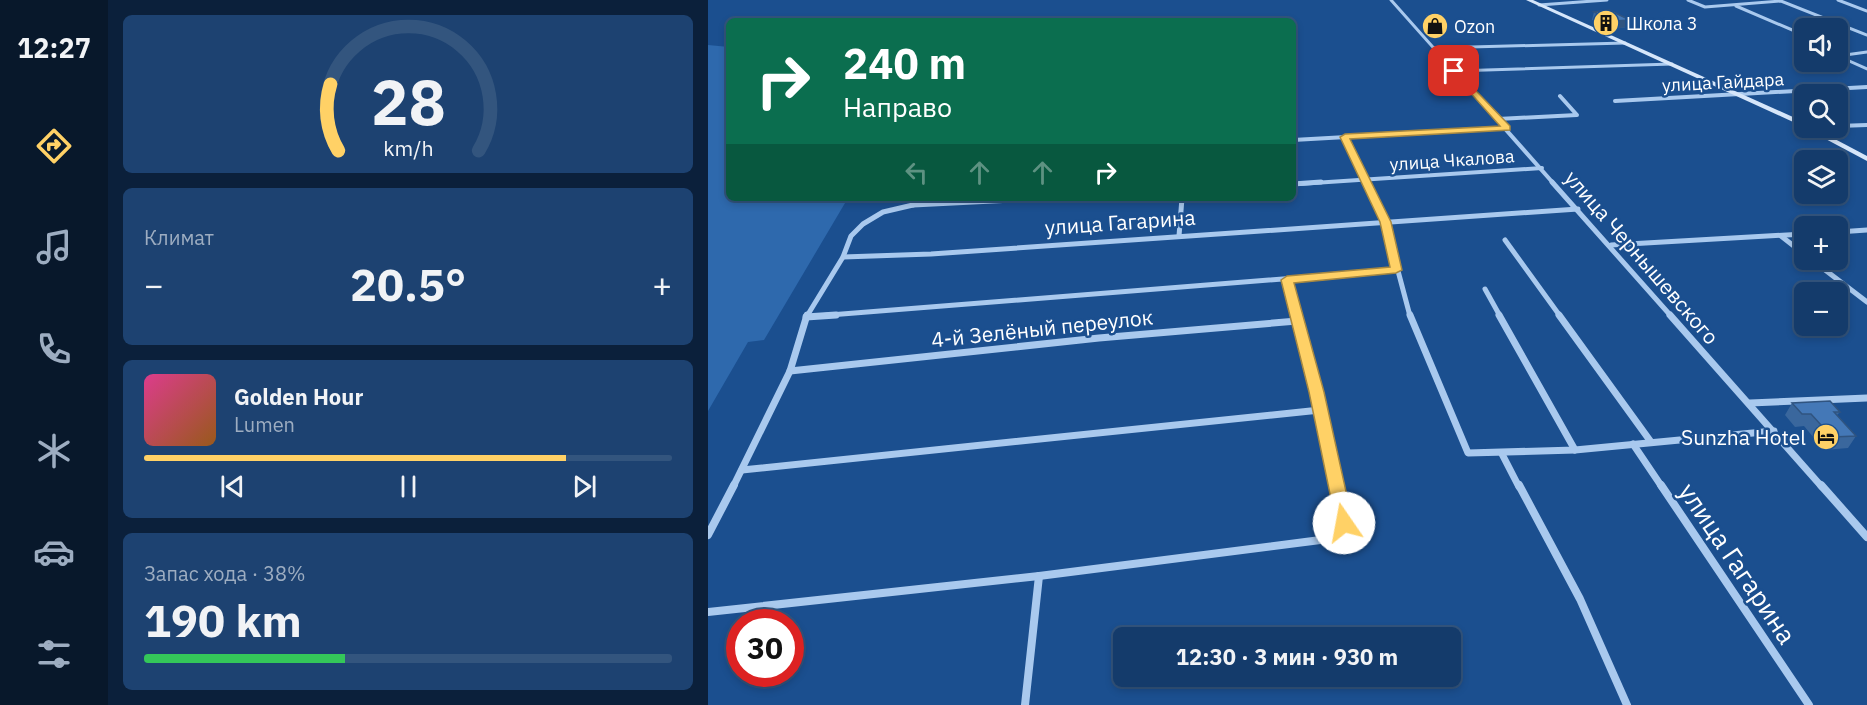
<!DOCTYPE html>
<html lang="ru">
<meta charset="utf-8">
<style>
body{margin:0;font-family:"IBM Plex Sans",sans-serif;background:#1d4271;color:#f1f3f6;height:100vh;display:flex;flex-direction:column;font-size:22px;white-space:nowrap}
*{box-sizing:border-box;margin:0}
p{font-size:20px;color:#9dadc1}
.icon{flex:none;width:33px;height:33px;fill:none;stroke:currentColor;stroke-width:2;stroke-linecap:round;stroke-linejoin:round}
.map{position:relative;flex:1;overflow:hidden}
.sheet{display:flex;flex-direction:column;gap:15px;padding:15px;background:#0b203b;width:600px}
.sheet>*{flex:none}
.hud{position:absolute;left:18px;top:18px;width:570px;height:183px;border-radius:9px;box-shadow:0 3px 9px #0003,0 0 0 2px #33557e;background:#0b6e4f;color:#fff;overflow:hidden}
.tools{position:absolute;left:1086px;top:18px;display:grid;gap:12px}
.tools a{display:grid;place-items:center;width:54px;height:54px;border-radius:9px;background:#143b6b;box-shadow:0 3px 9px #0003,0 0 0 2px #33557e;font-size:30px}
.speed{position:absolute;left:18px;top:609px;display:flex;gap:12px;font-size:30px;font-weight:700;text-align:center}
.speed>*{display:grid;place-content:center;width:78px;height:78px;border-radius:50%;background:#143b6b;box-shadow:0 3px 9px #0003,0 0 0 2px #33557e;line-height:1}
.speed .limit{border:9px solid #d22;background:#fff;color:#111}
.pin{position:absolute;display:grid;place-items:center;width:51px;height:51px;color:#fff;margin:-26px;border-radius:12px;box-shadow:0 3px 9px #0006}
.me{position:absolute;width:66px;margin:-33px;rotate:348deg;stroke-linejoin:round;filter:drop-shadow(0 0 4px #0008)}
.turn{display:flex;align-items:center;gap:21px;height:126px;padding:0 18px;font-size:27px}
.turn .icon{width:78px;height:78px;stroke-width:2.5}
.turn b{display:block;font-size:42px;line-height:51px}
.lanes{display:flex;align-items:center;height:57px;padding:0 18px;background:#0003;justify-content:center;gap:30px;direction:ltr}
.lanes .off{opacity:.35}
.big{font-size:45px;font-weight:700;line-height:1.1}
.sheet .widget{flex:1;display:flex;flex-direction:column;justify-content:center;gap:9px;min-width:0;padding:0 21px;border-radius:9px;background:#1d4271}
.sheet .dial{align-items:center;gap:0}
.dial svg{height:156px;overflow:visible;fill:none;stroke:#33557e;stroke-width:7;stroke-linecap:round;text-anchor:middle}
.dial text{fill:#f1f3f6;stroke:none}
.song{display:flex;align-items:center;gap:18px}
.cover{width:72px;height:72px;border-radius:9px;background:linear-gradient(135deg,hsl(330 70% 55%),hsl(30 70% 35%))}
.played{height:6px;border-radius:3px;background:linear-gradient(90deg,#ffd166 80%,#33557e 80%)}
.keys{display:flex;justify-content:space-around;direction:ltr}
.heat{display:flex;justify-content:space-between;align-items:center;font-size:33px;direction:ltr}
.charge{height:9px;border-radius:4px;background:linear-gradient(90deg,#34c759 38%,#33557e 0)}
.trip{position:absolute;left:405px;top:627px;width:348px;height:60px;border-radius:9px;background:#143b6b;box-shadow:0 3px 9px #0003,0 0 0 2px #33557e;font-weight:700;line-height:60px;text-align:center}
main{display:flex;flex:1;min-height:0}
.tab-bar{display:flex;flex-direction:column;width:108px;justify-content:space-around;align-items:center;background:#08182b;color:#9dadc1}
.tab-bar .icon{width:42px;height:42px}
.tab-bar .active{color:#ffd166}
.tab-bar b{font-size:27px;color:#f1f3f6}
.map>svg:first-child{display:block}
.green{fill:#2e69ad}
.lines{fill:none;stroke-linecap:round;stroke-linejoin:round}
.street-far4{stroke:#a9c9ee;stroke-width:3}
.street-far3{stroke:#a9c9ee;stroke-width:4}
.street-far2{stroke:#a9c9ee;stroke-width:5}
.street-far1{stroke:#a9c9ee;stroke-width:7}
.street{stroke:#a9c9ee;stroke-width:8}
.secondary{fill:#d6e6fa;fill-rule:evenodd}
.wall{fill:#3a679d}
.shaded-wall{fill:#305480}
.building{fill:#4478b7;stroke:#305480;stroke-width:1.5}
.route{fill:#ffd166;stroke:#a68842;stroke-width:1.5}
.labels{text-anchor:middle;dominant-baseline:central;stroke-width:5;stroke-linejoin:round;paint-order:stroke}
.far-poi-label{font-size:18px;fill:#fff;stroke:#1b4f8f;text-anchor:start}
.far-street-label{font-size:18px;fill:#fff;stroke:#1b4f8f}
.street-label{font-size:21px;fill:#fff;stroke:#1b4f8f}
.poi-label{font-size:21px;fill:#fff;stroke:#1b4f8f;text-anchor:end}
.near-street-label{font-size:26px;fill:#fff;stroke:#1b4f8f}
</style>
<main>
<nav class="tab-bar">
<b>12:27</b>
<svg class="icon active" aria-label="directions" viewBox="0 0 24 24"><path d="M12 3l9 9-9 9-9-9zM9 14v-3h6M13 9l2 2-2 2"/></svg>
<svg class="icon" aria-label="music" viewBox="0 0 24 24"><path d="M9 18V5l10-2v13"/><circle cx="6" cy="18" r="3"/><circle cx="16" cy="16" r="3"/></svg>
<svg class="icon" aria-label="phone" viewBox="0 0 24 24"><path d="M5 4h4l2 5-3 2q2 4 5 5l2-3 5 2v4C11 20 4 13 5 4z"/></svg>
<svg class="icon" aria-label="climate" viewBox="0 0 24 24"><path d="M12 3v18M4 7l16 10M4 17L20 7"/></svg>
<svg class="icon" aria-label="car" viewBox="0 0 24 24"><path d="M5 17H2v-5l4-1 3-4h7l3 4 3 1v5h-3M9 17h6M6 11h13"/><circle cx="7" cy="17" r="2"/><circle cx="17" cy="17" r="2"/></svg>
<svg class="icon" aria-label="filters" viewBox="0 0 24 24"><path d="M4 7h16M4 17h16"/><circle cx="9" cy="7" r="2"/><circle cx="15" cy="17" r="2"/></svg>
</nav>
<section class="sheet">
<div class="widget dial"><svg viewBox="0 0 100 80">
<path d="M14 69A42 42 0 1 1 86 69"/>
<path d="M14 69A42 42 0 0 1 10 35" stroke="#ffd166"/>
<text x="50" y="56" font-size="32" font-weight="700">28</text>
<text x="50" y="72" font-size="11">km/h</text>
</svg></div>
<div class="widget"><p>Климат</p>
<div class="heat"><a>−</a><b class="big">20.5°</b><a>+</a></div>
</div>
<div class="widget">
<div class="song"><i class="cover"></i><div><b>Golden Hour</b><p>Lumen</p></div></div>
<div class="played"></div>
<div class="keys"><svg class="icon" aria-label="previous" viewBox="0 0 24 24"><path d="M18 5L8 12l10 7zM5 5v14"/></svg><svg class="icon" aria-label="pause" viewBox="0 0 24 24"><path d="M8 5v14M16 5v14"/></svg><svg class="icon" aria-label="next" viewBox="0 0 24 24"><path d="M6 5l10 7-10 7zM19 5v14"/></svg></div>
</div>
<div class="widget"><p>Запас хода · 38%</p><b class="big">190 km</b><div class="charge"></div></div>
</section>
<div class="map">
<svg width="1159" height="705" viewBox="0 0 1159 705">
<rect width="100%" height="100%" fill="#1b4f8f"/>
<path class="green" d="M0,45L21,47V198H140L56,340L40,342L0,411Z"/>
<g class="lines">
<g class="street-far4">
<path d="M683,0L755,81"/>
<path d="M980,0L997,7L1073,1L1159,35"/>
<path d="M1130,0L1159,11"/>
<path d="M831,5L899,0"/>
<path d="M1028,6L1096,35"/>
<path d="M726,48L917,43"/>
<path d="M1130,56L1159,69"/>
<path d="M1130,56L1159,52"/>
<path d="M746,71L964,64"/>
</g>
<g class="street-far3">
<path d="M753,79L846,184"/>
<path d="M907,101L1159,87"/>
<path d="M790,119L869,115L852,96"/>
<path d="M1130,126L1159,125"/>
<path d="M1102,128H1107"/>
<path d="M637,137L659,184"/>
<path d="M585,140L799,128"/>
<path d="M590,184L834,168"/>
</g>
<g class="street-far2">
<path d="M658,182L677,222L702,316"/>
<path d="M844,182L963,316"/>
<path d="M585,184L613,182"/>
<path d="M205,205L342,198"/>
<path d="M1130,232L1159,230"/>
<path d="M471,236L474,198"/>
<path d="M1073,236L1096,254"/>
<path d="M797,240L852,316"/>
<path d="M903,245L1096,234"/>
<path d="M135,257L223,254L870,209"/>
<path d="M1104,260L1159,302"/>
<path d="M579,280L589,316"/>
<path d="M777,289L792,316"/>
<path d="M99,316L135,257L143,236L155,224L175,212L205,205L210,198"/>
<path d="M109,316L688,270"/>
</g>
<g class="street-far1">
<path d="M588,315L609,392L628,487"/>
<path d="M702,315L760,453L867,450L1066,431"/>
<path d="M791,315L867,450"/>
<path d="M851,315L943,442"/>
<path d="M962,315L1114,487"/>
<path d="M98,317L128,315"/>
<path d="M82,371L391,338L589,321"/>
<path d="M1042,403L1159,398"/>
<path d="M925,444L954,487"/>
<path d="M794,454L811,487"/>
<path d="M34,470L612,410"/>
<path d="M25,487L82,371L99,315"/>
</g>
<g class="street">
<path d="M811,485L872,599L919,705"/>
<path d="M953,485L1101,705"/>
<path d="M1113,485L1159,537"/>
<path d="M0,535L26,485"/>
<path d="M0,612L331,576L628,538L636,523L628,485"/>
<path d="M317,705L331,576"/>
</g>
<g class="secondary">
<path d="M818,0H825L1096,122V127Z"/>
<path d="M1097,128H1106L1159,156V161Z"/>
</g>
</g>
<g class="wall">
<path d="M886,12L922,20L920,27L904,29L884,20Z"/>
<path d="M1084,403L1132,412L1129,415L1148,436L1140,448L1116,450L1096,426L1087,427L1077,415Z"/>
</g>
<path class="shaded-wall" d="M922,20L920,27L904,29L906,21Z"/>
<g class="building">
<path d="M901,10L922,20L906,21L886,12Z"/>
<path d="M1122,401L1132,412H1126L1148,436L1124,437L1103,414H1094L1084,403Z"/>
</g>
<path class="route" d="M746,68L802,126V130L642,139L683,222L694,270L688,273L586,283L616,392L645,523L642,527L636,530L630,527L628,523L601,392L573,280L579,276L682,267L672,222L632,137L637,134L792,126L744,72L742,71Z"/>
<defs>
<g id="building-disc" transform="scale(1.35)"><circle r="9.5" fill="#ffd166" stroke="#1b4f8f"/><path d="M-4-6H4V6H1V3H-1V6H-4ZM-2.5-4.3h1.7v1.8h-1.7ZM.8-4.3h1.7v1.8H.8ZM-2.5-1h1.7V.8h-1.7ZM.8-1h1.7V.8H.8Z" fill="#111"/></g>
<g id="shop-disc" transform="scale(1.35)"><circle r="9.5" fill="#ffd166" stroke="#1b4f8f"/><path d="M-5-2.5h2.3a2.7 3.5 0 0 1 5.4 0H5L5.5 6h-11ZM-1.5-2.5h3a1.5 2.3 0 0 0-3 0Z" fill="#111"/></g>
<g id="hotel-disc" transform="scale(1.35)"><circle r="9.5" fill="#ffd166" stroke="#1b4f8f"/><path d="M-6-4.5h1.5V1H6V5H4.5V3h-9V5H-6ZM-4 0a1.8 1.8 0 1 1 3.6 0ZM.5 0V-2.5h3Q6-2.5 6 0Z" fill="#111"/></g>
</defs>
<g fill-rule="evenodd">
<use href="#building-disc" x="898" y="23"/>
<use href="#shop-disc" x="727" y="26"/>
<use href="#hotel-disc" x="1118" y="437"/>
</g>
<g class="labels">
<g class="far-poi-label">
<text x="918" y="23">Школа 3</text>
<text x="746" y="26">Ozon</text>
</g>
<g class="far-street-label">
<text transform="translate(1015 82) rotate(-3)">улица Гайдара</text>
<text transform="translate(744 160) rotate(-4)">улица Чкалова</text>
</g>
<g class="street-label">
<text transform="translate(412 222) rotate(-4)">улица Гагарина</text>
<text transform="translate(934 257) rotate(49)">улица Чернышевского</text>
<text transform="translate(334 328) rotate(-6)">4-й Зелёный переулок</text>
</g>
<g class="poi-label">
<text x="1098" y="437">Sunzha Hotel</text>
</g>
<g class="near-street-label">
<text transform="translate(1030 563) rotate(56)">улица Гагарина</text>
</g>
</g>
</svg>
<div class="tools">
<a><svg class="icon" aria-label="sound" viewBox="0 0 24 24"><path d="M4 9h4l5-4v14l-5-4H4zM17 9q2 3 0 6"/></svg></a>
<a><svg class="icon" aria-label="search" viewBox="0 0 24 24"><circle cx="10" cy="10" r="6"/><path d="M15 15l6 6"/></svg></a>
<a><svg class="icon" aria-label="layers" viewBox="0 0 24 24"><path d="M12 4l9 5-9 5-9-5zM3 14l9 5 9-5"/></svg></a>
<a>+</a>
<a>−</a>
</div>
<div class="speed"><div class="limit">30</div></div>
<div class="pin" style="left:746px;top:71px;background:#d93025"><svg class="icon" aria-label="arrive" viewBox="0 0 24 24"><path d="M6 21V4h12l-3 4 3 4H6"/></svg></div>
<svg class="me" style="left:636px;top:523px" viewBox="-20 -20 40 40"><circle r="19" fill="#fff"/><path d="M0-13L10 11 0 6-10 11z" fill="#ffd166"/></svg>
<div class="trip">12:30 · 3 мин · 930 m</div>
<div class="hud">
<div class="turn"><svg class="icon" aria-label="right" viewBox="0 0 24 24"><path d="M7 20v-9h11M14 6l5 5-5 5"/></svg><div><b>240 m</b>Направо</div></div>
<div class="lanes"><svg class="icon off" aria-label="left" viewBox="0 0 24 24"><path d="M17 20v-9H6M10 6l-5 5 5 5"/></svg><svg class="icon off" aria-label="ahead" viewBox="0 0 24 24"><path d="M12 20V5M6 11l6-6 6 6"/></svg><svg class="icon off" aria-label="ahead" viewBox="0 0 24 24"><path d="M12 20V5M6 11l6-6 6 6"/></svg><svg class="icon" aria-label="right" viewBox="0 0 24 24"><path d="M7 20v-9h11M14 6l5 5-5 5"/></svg></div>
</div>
</div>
</main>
